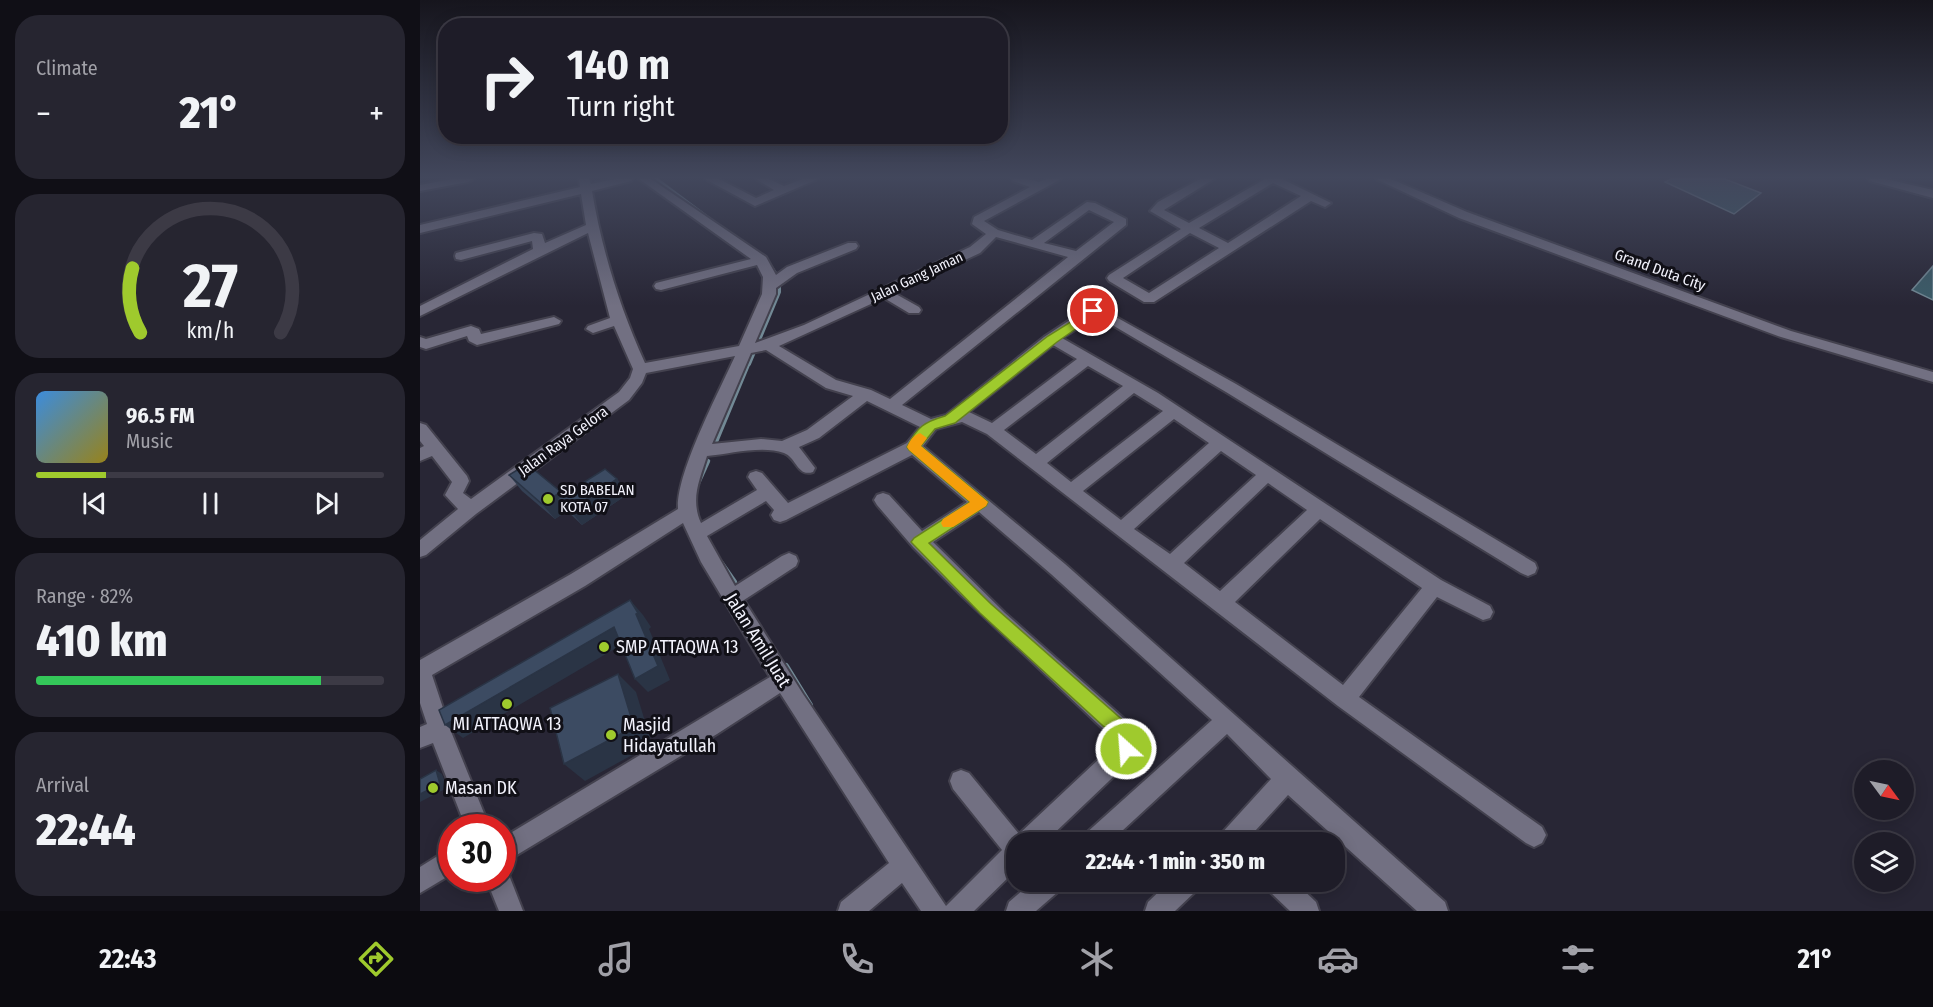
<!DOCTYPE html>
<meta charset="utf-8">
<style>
body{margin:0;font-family:"Fira Sans Condensed",sans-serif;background:#262530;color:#f1f3f6;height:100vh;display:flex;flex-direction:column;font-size:22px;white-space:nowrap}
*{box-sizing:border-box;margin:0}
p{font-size:20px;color:#a1a1a8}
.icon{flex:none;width:33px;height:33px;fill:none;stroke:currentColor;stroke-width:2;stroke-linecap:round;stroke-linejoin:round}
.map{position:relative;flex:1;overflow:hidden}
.sheet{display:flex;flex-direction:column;gap:15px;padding:15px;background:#100f16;width:420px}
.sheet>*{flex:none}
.guide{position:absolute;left:18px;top:18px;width:570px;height:126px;border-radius:24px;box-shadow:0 3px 15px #0003,0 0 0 2px #3c3a45;background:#1e1c28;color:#f1f3f6;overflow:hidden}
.needle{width:39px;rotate:123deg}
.tools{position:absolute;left:1434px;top:760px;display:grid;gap:12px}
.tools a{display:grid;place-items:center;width:60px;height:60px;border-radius:50%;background:#1e1c28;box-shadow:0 3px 15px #0003,0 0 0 2px #3c3a45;font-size:30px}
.speed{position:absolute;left:18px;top:814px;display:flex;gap:12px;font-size:30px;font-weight:700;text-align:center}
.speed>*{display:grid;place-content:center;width:78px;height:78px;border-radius:50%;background:#1e1c28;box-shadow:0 3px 15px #0003,0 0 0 2px #3c3a45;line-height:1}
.speed .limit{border:9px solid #d22;background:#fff;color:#111}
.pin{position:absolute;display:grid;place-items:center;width:51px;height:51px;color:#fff;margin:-26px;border:3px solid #fff;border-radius:50%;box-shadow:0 2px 6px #0007}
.me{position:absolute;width:66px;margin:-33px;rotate:334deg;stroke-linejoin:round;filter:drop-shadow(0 0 4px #0008)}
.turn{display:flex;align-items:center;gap:21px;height:126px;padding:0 30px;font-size:27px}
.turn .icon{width:78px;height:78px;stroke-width:2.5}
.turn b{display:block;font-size:42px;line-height:51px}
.big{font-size:45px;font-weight:800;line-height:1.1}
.sheet .widget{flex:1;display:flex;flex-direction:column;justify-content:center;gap:9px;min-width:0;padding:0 21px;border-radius:24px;background:#262530}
.sheet .dial{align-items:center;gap:0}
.dial svg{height:156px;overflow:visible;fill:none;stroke:#3c3a45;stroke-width:7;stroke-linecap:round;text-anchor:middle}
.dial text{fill:#f1f3f6;stroke:none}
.song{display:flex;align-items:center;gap:18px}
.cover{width:72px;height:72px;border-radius:9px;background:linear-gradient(135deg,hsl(210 70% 55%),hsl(50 70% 35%))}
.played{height:6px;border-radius:3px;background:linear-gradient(90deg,#9fca2d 20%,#3c3a45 20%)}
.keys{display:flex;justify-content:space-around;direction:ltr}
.heat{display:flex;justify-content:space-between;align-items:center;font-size:33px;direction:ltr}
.charge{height:9px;border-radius:4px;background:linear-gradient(90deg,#34c759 82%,#3c3a45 0)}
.trip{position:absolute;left:586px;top:832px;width:339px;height:60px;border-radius:24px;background:#1e1c28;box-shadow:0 3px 15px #0003,0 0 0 2px #3c3a45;font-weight:800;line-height:60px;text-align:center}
.tab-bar{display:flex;height:96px;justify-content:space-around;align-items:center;background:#0c0b10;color:#a1a1a8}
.tab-bar .icon{width:42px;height:42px}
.tab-bar .selected{color:#9fca2d}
.tab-bar b{font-size:27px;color:#f1f3f6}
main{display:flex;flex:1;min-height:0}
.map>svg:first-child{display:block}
.water{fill:#3b5c68;stroke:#728995;stroke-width:1.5}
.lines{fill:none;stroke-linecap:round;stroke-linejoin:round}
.stream-far2{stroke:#728995;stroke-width:4}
.stream-far1{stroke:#728995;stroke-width:4.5}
.stream{stroke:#728995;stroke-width:6}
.minor-casing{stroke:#43414e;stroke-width:4}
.minor{fill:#727082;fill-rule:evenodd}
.wall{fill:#344054}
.shaded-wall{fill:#2a3445}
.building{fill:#3c4b62;stroke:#2a3445;stroke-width:1.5}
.route{fill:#9fca2d;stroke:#67831d;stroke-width:1.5}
.slow{fill:#f59e0b}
.poi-dot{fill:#9fca2d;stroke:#111017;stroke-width:2}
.labels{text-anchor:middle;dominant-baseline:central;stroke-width:6;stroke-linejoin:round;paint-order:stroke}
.far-street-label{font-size:14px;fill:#f3f3fd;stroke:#111017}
.street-label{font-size:15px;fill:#f3f3fd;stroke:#111017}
.poi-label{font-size:15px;fill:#f3f3fd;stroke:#111017;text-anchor:start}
.near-street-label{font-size:18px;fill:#f3f3fd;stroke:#111017}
.near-poi-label{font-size:18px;fill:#f3f3fd;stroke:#111017;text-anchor:start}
</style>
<main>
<section class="sheet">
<div class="widget"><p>Climate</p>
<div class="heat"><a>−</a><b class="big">21°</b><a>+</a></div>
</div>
<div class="widget dial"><svg viewBox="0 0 100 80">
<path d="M14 69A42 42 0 1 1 86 69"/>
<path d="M14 69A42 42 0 0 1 10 36" stroke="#9fca2d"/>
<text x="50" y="56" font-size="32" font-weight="700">27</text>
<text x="50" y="72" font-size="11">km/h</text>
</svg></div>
<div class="widget">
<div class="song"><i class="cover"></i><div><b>96.5 FM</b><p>Music</p></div></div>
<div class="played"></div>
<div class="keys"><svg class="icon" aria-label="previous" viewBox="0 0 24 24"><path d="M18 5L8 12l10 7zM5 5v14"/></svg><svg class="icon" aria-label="pause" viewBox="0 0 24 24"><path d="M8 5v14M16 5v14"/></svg><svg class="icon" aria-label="next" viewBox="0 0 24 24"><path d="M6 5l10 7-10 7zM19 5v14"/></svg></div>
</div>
<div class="widget"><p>Range · 82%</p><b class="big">410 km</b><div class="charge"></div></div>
<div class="widget"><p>Arrival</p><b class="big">22:44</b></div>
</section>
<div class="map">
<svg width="1513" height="911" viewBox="0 0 1513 911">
<rect width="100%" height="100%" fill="#282635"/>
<g class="water">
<path d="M1251,179H1305L1341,193L1314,214L1245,182Z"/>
<path d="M1513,266V300L1492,290Z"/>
</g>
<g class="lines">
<g class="stream-far2">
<path d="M236,179L292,221"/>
<path d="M347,261L359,279"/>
<path d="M329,364L359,292V283"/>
</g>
<g class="stream-far1">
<path d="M295,444L329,362"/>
<path d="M278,483L288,461"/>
<path d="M301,562L315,582"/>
</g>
<path class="stream" d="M366,666L390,705"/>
<g class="minor-casing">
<g id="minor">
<path d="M32,179H54L48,182L0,191V185Z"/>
<path d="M159,179H169L171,184L195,179H213L211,181L172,191C182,251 200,308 225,363L319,346L342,294L343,277L337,265L241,290L236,289L234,286L236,283L331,259L219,179H231L346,257L356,275L367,267L428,243H436L438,246L436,249L377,273L356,288V294L335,343L384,325L550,247L566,234L552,224L554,217L610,187L593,181L592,179H608L619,182L627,179H641L564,221L578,230L612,240L667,202L675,203L706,219V225L482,405L511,419L526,415L624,337L662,312L678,307L816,384L1115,563L1117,568L1115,573L1108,576L1101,573L806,392L677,316L642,338L738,393L1021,580L1070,606L1073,612L1070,618L1063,620L1017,597L939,697L1122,827L1126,835L1122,843L1114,847L1106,843L918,706L567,434L542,422L516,429L503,446L645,564L1025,902L1028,911H997L868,795L824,843H796L800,835L851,779L807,734L689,843H660L664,835L792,720L631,574L559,512L513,542L585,613L709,723L717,743L711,760L624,843H597V869L554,911H501L482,883L449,911H418L421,902L469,863L360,693L297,734L82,864V838L350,677L281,562L263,523L165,586L12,675L30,729L70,828H46L13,743L0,748V727L7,724L0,703V660L151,574L258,509C256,473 299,392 315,356L226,373L222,383L209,400L56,514L6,555L0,557V540L38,509L25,495L32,482L12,456L0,461V448L4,446L0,441V423L6,425L47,476L49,481L43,493L51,499L199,392L210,378L213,369L194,326L173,333L166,329L168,326L190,318L168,233L0,316V306L113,249L112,241L41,260L36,259L35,256L36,253L114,233L122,234L125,243L166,225L161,194L0,233V225L160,187ZM669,210L694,222L656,251L624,243ZM576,237L648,257L470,399L451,390L416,380L359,346L464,298L489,313H499L501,310L499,307L474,293L560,253ZM633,345L657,359L572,423L549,412ZM346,350L406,388L433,396L387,430L362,441L341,439L292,444L331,353ZM668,366L703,386L616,454L584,430ZM714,393L743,411L651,482L627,463ZM447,401L500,427L487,443L368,503L342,473L336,471L330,473L328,477L337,490L281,523C270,499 280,479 287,456C310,454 342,445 364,453C377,458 377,477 393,472L395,468L379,447L399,438ZM754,419L789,443L701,520L663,491ZM801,451L836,475L750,554L714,529ZM492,455L547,502L502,531L469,495L463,493L457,495L454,500L457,505L493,547L542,596L696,741L695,744L599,834L549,773L541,770L533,773L530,781L533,789L582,850L526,906L383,694L324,600L376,566L378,561L376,556L369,553L362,556L315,586L287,536L346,501L354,510L351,515L354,520L360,522L366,520ZM848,483L887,510L800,591L764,563ZM900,519L1002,588L923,685L815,602Z"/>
<path d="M285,179H299L336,198L354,190L336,179H349L364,186L383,179H398L335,206Z"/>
<path d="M780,179H794L744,210L769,223L845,179H862L911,203L905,207L891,201L734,302H724L689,281L687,278L689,275L761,229L730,211L738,202ZM853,183L881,196L808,243L779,228ZM770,233L799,248L729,293L703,278Z"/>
<path d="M956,179H971L1047,212L1371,331L1513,372V382L1361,337L1039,218Z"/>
<path d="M1448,179H1466L1513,190V198L1450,181Z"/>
<path d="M134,317L141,321L139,324L57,345L49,341L47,336L6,349L0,347V337L6,339L51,326L59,329L61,334Z"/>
<path d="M32,847V874L0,893V867Z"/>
<path d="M82,869L87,870L103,911H79L66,879H82Z"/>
<path d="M612,882H642L639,891L616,911H586L589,902Z"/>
<path d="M749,882H779L776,891L755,911H725L728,902Z"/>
<path d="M846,882H875L896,902L899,911H870L849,891Z"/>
</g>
</g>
<use href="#minor" class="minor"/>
</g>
<path class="wall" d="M89,475L143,495L197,479L208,494L162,525L147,511L135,519L102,491Z"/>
<g class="shaded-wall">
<path d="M197,479L208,494L162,525L150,510Z"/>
<path d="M141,492L153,507L137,499L147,511L135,519L122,504Z"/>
<path d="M210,600L223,615L231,627L229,629L250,680L228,692L215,679Z"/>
<path d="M194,627L208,641L43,738L25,725Z"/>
<path d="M198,674L216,692L232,744L165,781L144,764Z"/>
<path d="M16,770L22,774L27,788L0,802V794Z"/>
</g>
<g class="building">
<path d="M107,464L141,492L122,504L89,475Z"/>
<path d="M185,469L197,479L150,510L137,499Z"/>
<path d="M210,600L218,613L216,614L238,666L215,679L194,627L25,725L19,710Z"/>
<path d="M198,674L214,727L144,764L130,708Z"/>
<path d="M16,770L20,784L0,794V779Z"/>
</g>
<linearGradient id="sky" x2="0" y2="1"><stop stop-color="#16151d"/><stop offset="0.58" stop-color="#42475c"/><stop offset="1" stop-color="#42475c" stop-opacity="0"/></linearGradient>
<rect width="1513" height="306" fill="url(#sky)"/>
<path class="route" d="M673,308L679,311L677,314L637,342L535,423L515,429L501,446L568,502L566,506L509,543L571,604L707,724L716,742L712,755L706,757L700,755L695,737L560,613L491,542L494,538L550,502L489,450L487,447C497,427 504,422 525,416L628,336Z"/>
<path class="slow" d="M500,433L507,438L501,446L568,502L566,506L533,527H523L521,523L523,519L550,502L489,450L487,447C490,441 493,435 500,433Z"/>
<g class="poi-dot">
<circle cx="128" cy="499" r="6"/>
<circle cx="184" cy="647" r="6"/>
<circle cx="87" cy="704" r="6"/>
<circle cx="191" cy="735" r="6"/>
<circle cx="13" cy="788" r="6"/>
</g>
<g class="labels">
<g class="far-street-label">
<text transform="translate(497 277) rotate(-25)">Jalan Gang Jaman</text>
</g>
<g class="street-label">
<text transform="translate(1240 270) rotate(20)">Grand Duta City</text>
<text transform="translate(143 441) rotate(-36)">Jalan Raya Gelora</text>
</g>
<g class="poi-label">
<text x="140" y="490">SD BABELAN<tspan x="140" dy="17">KOTA 07</tspan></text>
</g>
<g class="near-street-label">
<text transform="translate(338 640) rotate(58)">Jalan Amil Juat</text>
</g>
<g class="near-poi-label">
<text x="196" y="647">SMP ATTAQWA 13</text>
<text x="87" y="724" text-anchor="middle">MI ATTAQWA 13</text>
<text x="203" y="725">Masjid<tspan x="203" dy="21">Hidayatullah</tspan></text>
<text x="25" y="788">Masan DK</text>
</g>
</g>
</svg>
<div class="tools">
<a><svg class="needle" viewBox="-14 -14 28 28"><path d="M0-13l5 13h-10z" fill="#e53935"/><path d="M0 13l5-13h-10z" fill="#a1a1a8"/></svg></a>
<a><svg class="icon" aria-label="layers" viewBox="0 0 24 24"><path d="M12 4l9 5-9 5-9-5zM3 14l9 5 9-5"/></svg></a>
</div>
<div class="speed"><div class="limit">30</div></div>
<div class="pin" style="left:673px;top:311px;background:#d93025"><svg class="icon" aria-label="arrive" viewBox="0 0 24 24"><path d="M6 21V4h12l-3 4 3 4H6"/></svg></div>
<svg class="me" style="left:706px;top:749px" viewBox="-20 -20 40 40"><circle r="17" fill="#9fca2d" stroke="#fff" stroke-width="3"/><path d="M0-11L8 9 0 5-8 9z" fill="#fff"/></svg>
<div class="trip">22:44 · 1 min · 350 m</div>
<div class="guide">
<div class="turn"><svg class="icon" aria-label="right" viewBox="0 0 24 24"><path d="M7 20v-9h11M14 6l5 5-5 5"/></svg><div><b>140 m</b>Turn right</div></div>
</div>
</div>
</main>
<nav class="tab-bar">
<b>22:43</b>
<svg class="icon selected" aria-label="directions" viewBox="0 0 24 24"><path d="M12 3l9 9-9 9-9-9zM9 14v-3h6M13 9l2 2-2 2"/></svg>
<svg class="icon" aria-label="music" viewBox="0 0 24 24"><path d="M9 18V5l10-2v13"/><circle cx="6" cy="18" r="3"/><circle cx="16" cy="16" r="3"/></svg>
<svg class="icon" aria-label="phone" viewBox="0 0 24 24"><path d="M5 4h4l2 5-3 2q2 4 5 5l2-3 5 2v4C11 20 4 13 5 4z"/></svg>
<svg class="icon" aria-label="climate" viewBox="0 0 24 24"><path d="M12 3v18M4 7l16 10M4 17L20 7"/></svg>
<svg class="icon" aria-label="car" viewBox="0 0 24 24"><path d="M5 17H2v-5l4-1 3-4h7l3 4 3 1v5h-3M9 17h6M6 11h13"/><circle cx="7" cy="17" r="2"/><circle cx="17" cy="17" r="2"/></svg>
<svg class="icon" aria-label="filters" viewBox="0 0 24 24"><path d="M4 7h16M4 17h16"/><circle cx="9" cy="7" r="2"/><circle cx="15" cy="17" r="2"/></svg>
<b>21°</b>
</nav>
